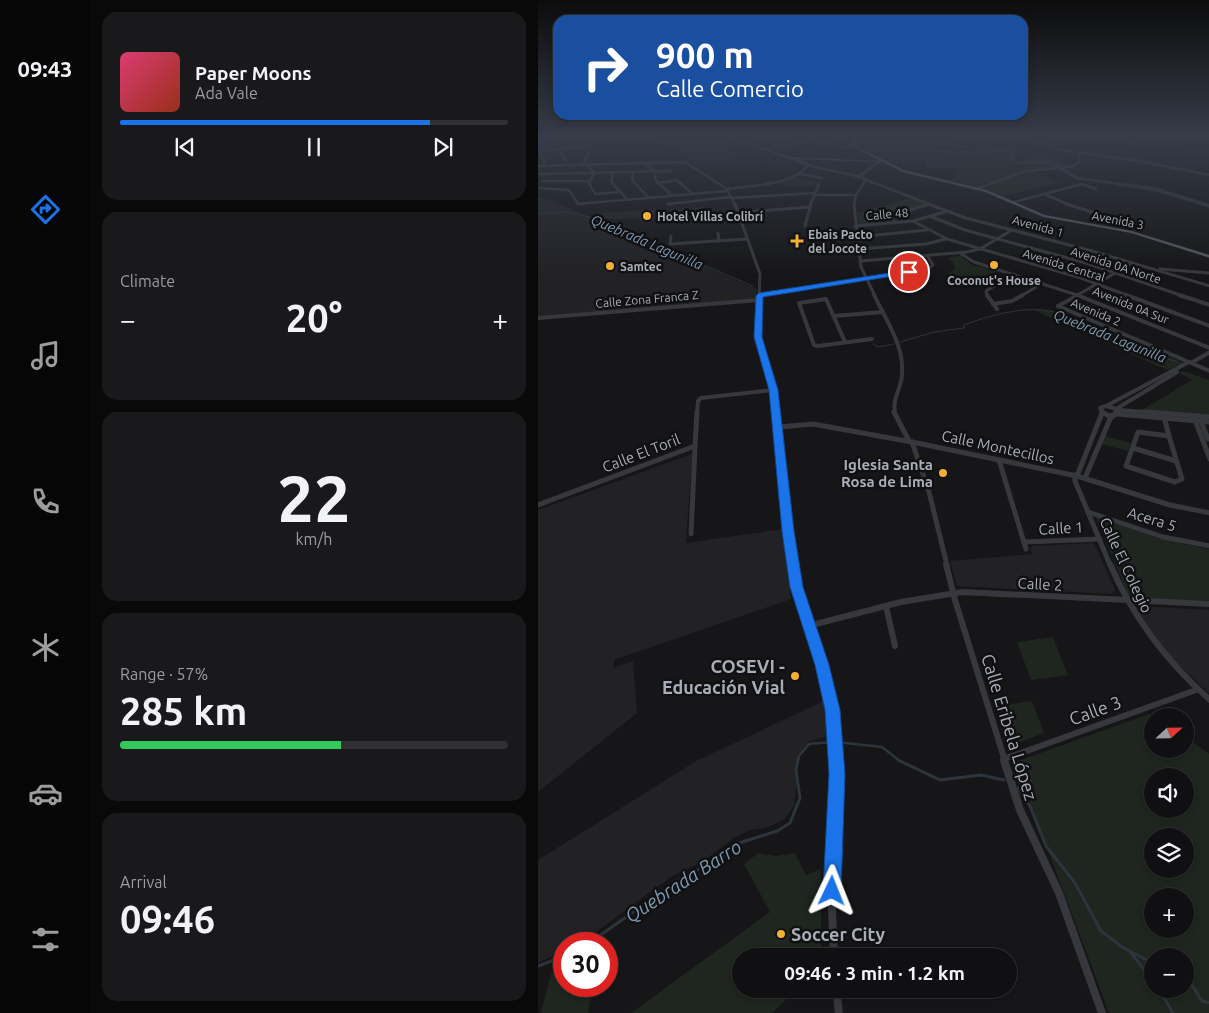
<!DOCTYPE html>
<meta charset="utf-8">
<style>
body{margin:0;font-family:Ubuntu,sans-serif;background:#19191b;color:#f1f3f6;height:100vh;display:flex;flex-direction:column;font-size:19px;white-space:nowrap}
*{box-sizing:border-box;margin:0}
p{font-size:16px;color:#9c9d9f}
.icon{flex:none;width:28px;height:28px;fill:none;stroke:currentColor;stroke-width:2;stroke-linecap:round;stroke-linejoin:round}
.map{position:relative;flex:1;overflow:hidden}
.sheet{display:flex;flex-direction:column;gap:12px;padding:12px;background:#09090a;width:448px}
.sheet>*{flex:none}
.banner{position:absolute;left:15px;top:15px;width:475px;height:105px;border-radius:15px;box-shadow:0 2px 8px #0003,0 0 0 1px #303032;background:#1a4fa0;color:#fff;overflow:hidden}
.needle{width:32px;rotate:68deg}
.buttons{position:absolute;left:606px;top:708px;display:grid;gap:10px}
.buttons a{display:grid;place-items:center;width:50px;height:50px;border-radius:50%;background:#101012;box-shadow:0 2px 8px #0003,0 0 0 1px #303032;font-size:25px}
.speed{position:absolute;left:15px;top:932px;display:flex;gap:10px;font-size:25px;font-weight:700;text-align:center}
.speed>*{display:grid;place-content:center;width:65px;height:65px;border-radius:50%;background:#101012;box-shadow:0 2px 8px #0003,0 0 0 1px #303032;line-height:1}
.speed .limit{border:8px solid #d22;background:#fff;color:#111}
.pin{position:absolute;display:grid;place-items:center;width:42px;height:42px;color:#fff;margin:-21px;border:2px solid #fff;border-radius:50%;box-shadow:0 1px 5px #0007}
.me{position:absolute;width:55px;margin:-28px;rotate:2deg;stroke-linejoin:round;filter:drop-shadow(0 0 4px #0008)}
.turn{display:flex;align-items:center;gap:18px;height:105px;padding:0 20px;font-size:22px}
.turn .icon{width:65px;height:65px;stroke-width:2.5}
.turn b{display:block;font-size:35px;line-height:42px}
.big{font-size:38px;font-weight:700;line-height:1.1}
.sheet .card{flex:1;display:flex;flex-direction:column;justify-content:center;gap:8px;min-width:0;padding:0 18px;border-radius:15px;background:#19191b}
.sheet .dial{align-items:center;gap:0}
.dial b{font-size:65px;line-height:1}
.song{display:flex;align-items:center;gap:15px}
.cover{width:60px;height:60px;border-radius:8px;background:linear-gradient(135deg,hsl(340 70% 55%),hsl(10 70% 35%))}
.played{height:5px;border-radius:2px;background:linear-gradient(90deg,#1a73e8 80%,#303032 80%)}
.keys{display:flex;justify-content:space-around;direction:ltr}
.heat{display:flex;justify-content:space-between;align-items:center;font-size:28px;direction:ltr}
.charge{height:8px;border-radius:4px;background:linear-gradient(90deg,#34c759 57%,#303032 0)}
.trip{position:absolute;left:194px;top:948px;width:285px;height:50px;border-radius:25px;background:#101012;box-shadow:0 2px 8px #0003,0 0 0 1px #303032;font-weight:700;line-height:50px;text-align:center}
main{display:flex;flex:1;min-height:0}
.tabs{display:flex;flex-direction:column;width:90px;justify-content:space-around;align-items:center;background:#060607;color:#9c9d9f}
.tabs .icon{width:35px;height:35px}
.tabs .on{color:#1a73e8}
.tabs b{font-size:22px;color:#f1f3f6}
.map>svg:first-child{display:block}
.built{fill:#222225}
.green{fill:#1e261f;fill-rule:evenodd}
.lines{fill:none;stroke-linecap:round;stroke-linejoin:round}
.stream-far2{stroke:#2c353c;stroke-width:1}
.stream-far1{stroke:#2c353c;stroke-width:2.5}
.stream{stroke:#2c353c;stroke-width:3}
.river{fill:#2c353c;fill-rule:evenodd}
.street-far5{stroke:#37383d;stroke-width:2.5}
.street-far4{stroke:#37383d;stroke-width:3}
.street-far3{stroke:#37383d;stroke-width:4}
.street-far2{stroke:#37383d;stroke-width:5}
.street-far1{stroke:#37383d;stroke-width:6}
.street{stroke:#37383d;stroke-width:8}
.secondary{fill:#45474d;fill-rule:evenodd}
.primary{fill:#53555c;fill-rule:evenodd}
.route{fill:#1a73e8;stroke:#114b97}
.poi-dot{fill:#f2b134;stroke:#111113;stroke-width:2}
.labels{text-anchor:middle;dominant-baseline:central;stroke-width:5;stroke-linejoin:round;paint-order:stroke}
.far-street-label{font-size:12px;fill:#a8adb8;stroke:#111113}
.far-poi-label{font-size:12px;font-weight:bold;fill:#a8adb8;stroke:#111113;text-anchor:start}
.far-water-label{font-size:14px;font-style:italic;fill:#7f9bb3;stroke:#111113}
.street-label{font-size:15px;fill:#a8adb8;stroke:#111113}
.poi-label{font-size:15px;font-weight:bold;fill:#a8adb8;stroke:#111113;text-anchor:end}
.near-poi-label{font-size:18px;font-weight:bold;fill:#a8adb8;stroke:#111113;text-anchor:end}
.near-street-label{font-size:18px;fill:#a8adb8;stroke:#111113}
.near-water-label{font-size:19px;font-style:italic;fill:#7f9bb3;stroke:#111113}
</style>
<main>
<nav class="tabs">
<b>09:43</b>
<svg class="icon on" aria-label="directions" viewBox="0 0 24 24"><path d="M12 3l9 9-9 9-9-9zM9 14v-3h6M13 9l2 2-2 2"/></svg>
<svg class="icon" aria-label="music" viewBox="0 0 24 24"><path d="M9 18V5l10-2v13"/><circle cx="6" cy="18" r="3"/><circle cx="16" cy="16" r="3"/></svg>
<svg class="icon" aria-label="phone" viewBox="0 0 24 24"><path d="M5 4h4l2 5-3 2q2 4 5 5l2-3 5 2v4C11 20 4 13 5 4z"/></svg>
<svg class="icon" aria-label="climate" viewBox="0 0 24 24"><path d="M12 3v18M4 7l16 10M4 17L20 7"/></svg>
<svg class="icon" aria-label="car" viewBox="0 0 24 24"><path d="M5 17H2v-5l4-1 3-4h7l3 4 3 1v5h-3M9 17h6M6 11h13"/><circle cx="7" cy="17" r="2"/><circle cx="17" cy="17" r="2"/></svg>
<svg class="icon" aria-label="filters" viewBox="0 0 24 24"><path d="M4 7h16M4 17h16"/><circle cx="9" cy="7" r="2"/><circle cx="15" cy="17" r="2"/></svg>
</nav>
<section class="sheet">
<div class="card">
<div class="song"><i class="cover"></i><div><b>Paper Moons</b><p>Ada Vale</p></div></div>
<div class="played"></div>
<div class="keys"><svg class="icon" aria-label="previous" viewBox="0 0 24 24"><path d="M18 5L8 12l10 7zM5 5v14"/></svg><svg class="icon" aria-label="pause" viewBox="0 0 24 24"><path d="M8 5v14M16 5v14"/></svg><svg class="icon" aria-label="next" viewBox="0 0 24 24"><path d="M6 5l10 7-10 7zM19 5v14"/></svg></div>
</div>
<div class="card"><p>Climate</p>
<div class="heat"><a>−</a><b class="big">20°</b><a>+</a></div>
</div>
<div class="card dial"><b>22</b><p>km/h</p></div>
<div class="card"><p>Range · 57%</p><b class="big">285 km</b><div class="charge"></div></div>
<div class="card"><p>Arrival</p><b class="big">09:46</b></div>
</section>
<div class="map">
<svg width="672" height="1013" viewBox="0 0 672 1013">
<rect width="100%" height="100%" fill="#161618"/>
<g class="built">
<path d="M346,144L367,146L377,151L423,155L422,168H389L387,160L354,164L329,151L332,145Z"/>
<path d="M257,177L283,183L277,186L247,187L241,181Z"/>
<path d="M0,197L14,201L219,289L218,299L0,317Z"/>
<path d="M166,207L167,211H156L152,220L70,219L56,213Z"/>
<path d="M154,454L148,543L245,529L253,599L76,660V668L95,661L99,713L0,792V510Z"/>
<path d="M555,543L557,545L577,590L574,594L419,586L412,561L494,554L492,548L495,546Z"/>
<path d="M599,606L671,610V693L630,655L602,616Z"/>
<path d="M286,701L289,736L270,742L261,756L257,770L259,783L256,805L247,819L231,827L212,830L196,838L164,862L134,876L42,944H26V951L0,963V860L158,761Z"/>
</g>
<g class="green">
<path d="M192,139L206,145L189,149L204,156L160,165L153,161L139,147Z"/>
<path d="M362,140L379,141L381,146L439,151L437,148H463L487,152V155L475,160L482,163L487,161L486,159L490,155H511L532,166L483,171L438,187L412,181L421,171L422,155L377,151L358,145H332L329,149L328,144L319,147L318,143Z"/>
<path d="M486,172H494L522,182L467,196L444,188Z"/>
<path d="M373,198L388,204L353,214L351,217L353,222L321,224L319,213Z"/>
<path d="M422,256L433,264L461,272L437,285L410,274L417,269L415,262L409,258Z"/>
<path d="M496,310L523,311L646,363L629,370Z"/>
<path d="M645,371L671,380V416L602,411L654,380L641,373Z"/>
<path d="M567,436L593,443L590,451L563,444Z"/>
<path d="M558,517L619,538L671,549V601L591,598Z"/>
<path d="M515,637L530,675L493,680L479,642Z"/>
<path d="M494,701L506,733L473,746L469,745L457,706Z"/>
<path d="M611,714L615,716V749H648V738L671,754V1013H571L477,762ZM615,776H648V809H615ZM615,836H648V869H615ZM615,896H648V929H615ZM615,956H648V989H615Z"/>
<path d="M220,853L238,856L257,853L268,875L283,869V956H202V989H259L234,1013H93L232,912L206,864Z"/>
<path d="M26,971V986H55L50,1013H3L13,973Z"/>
</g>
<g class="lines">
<g class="stream-far2">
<path d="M560,134L576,136L597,144L623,147L636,145L672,153"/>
<path d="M0,214L30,212L52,217L215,286"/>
<path d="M362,342L396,332L426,328V325C453,315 488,305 517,312C533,316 546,328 561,335C586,347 612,355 638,361"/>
<path d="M335,344L340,347L356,344"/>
</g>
<g class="stream-far1">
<path d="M299,742L344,747L362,761"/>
<path d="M260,761L261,756L271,744L295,742"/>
</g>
<g class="stream">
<path d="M360,760L402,780L443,775L466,780"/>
<path d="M480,788L492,806L508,846L537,883L563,931L584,947L615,963"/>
<path d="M50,944L146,876L182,860L198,844L239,831L252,823L262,798L258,770L260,760"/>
<path d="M593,953L615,981"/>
<path d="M0,966L26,956"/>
<path d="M648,976L664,1001L672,1003"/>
<path d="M621,989L635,1013"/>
</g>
<g class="river">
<path d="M88,134H95L134,143L171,141L173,142L134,145Z"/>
<path d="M262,134C280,133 303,157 322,142H358L380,149L425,152L472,149L478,155L475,159L478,161L511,162L521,164L540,177L617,187L672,204V208L616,191L537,179L511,164H481L470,160L473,155L471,152L425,154L379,151L358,144H323C312,156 274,142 262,134Z"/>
</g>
<g class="street-far5">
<path d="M412,134L430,135"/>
<path d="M459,134L481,137L528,151L589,159L672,175"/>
<path d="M329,136L428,147"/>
<path d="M0,137L12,136"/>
<path d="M382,141L409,134"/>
<path d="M0,142L10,141"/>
<path d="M402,143L426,135"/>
<path d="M0,147L8,146"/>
<path d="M21,149L28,161"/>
<path d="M224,150L271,141"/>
<path d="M0,151L53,146L45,165"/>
<path d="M1,151L7,162"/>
<path d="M249,157L277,167L323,177"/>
<path d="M107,164L117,171V179L133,195"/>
<path d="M50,165L56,173L51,183L57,194L80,192"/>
<path d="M0,166L147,162L189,189L197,205"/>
<path d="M0,174L134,171"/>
<path d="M75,174L73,182L89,199"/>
<path d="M95,174L94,180L110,197"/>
<path d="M262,174L284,178"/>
<path d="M326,179L394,205"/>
<path d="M5,181H51"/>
<path d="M119,183L139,180L155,194"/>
<path d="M0,188L31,190L40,204L189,191"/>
<path d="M189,189C215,185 253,186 271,165"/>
<path d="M438,189L484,172L536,166L542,161L540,153"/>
<path d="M506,194L531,205"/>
<path d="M276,195H318"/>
<path d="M193,198L277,193"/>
<path d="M476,202L544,184L558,189"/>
<path d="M130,204L192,197"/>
<path d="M272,205L281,185"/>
<path d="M316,205L318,195L327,181L323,175L342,161"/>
<path d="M388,205L391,204"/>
</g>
<g class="street-far4">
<path d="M40,204H45"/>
<path d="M130,204H134"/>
<path d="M197,204L222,274L221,296"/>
<path d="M316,204L323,267L337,296"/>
<path d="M390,204L428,218L554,251L672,286"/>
<path d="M528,204L557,213"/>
<path d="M157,216L271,207"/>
<path d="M394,217L427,230L548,263L645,296"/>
<path d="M375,221L409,239L543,278L591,296"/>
<path d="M357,223L354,218L356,215L391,204"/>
<path d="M267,226L273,204"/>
<path d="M317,226L375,221L410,211"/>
<path d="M180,233L181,241"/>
<path d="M133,236L132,244L209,239"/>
<path d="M319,237L389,230"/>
<path d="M321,249L388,244L408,239"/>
<path d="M422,253L436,262L542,296"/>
<path d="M322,261L429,252L442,249L474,230"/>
<path d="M622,269L672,273"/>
<path d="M221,295L388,270L395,265L390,257"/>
<path d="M449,296L448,291L476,274"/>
<path d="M483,296L505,283"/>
<path d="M538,296L594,263"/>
</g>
<g class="street-far3">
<path d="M221,295L220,337L236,390L238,413"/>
<path d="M221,295H224"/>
<path d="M336,295C348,320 367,347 364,375C363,389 354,399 357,413"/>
<path d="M449,295L459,309"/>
<path d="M539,295L672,348"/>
<path d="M588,295L672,326"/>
<path d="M641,295L672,305"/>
<path d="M455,304L474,301L485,295"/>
<path d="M520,306L672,371"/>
<path d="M520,306L540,295"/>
<path d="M296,316L345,312"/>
<path d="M0,318L221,300"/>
<path d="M307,342L288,299L261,303L276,345L280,346L334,339"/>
<path d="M653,363L672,352"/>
<path d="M568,406L651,362"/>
<path d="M578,409L639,372"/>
<path d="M580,410L623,413"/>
<path d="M159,413L160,401L163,398L236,390"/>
<path d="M565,413L562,408L568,406L576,408L579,413"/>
</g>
<g class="street-far2">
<path d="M238,412L255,565"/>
<path d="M356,412L371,441"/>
<path d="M564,412L571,416L579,414L578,412"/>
<path d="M607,412L672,417"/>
<path d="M625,413L631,436"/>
<path d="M579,414L672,422"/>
<path d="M657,420L672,459"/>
<path d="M663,421L670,439"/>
<path d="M240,427L275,424L374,442L539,476L632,505L672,513"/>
<path d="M600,432L631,436L644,479L637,482L588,466Z"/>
<path d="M374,442L391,492L409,565"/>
<path d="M595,448L638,461"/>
<path d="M461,460L488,549"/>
<path d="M537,475V481L572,565"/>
<path d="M539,476L564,413"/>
<path d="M547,478L572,419L576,415"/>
<path d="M0,505L157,446L159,412"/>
<path d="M550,512L625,537L672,546"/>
<path d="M153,534L157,446"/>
<path d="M486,542L562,539"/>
</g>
<g class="street-far1">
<path d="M255,564C260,600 275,632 284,666C293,698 296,728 298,761"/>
<path d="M408,564L417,600L467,761"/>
<path d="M572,564C595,618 628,661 672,700"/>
<path d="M348,606L357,646"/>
<path d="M270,626L363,602L424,592L672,604"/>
<path d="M466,759L658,690"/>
</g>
<g class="street">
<path d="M466,760L482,810L521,893L564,1013"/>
<path d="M296,956L294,909L298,760"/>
<path d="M298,989L301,1013"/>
</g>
<path class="secondary" d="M180,134H183L252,157L344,161L342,162L252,159Z"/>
<path class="primary" d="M335,134H338L318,142L316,145L366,170L449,190L507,215L594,231L672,255V258L593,233L505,217L447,192L364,172L312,145L316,140Z"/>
</g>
<linearGradient id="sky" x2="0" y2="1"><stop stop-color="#0c0c0d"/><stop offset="0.49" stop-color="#363c48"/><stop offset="1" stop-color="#363c48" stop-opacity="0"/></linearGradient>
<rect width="672" height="276" fill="url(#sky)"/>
<path class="route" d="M371,270L374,273L225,297L224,337L240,390L256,531L265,587L291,665L302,710L307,774L303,891L301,897L294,900L288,897L285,891L291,774L287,710L277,665L252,587L244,531L231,390L216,337L218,296L221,293Z"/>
<g class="poi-dot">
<circle cx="109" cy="216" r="5"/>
<path d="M256.5 233.5h5v5h5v5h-5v5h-5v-5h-5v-5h5z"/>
<circle cx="456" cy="265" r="5"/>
<circle cx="72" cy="266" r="5"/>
<circle cx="405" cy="473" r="5"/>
<circle cx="257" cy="676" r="5"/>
<circle cx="243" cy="934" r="5"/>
</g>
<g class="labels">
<g class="far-street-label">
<text transform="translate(349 214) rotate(-5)">Calle 48</text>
<text transform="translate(580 220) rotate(11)">Avenida 3</text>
<text transform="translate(500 226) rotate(15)">Avenida 1</text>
<text transform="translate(526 265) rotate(17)">Avenida Central</text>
<text transform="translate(578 265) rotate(18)">Avenida 0A Norte</text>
<text transform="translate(109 299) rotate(-5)">Calle Zona Franca Z</text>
<text transform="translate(593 305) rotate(22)">Avenida 0A Sur</text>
<text transform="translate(558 312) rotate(23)">Avenida 2</text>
</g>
<g class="far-poi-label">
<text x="119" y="216">Hotel Villas Colibrí</text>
<text x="270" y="234">Ebais Pacto<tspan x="270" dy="14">del Jocote</tspan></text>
<text x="82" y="266">Samtec</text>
<text x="456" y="280" text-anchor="middle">Coconut's House</text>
</g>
<g class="far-water-label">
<text transform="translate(109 242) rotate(23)">Quebrada Lagunilla</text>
<text transform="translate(572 336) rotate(22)">Quebrada Lagunilla</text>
</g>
<g class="street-label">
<text transform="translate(460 447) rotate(12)">Calle Montecillos</text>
<text transform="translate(103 453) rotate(-21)">Calle El Toril</text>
<text transform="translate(614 519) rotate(17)">Acera 5</text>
<text transform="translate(523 528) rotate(-3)">Calle 1</text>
<text transform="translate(588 565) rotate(65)">Calle El Colegio</text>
<text transform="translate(502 584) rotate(3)">Calle 2</text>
</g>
<g class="poi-label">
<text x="395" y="464">Iglesia Santa<tspan x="395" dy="17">Rosa de Lima</tspan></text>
</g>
<g class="near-poi-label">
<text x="247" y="666">COSEVI -<tspan x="247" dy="21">Educación Vial</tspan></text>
<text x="253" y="934" text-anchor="start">Soccer City</text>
</g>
<g class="near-street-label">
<text transform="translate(557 710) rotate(-20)">Calle 3</text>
<text transform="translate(472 727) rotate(73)">Calle Eribela López</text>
</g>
<g class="near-water-label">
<text transform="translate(145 881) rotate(-33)">Quebrada Barro</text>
</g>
</g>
</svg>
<div class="buttons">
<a><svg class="needle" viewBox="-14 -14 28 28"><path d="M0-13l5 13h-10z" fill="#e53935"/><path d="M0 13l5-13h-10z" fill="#9c9d9f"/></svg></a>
<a><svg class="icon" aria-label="sound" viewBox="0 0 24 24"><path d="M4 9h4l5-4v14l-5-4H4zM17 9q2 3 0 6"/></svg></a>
<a><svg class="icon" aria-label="layers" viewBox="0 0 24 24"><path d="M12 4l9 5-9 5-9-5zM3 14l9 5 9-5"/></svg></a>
<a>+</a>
<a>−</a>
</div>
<div class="speed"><div class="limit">30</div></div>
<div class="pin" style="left:371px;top:272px;background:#d93025"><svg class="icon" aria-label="arrive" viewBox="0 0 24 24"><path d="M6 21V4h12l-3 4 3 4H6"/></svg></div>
<svg class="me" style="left:294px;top:891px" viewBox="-20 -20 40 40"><path d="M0-17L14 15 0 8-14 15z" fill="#1a73e8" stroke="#fff" stroke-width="4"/></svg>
<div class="trip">09:46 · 3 min · 1.2 km</div>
<div class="banner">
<div class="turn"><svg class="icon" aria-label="right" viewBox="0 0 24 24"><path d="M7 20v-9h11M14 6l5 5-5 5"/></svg><div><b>900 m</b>Calle Comercio</div></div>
</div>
</div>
</main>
